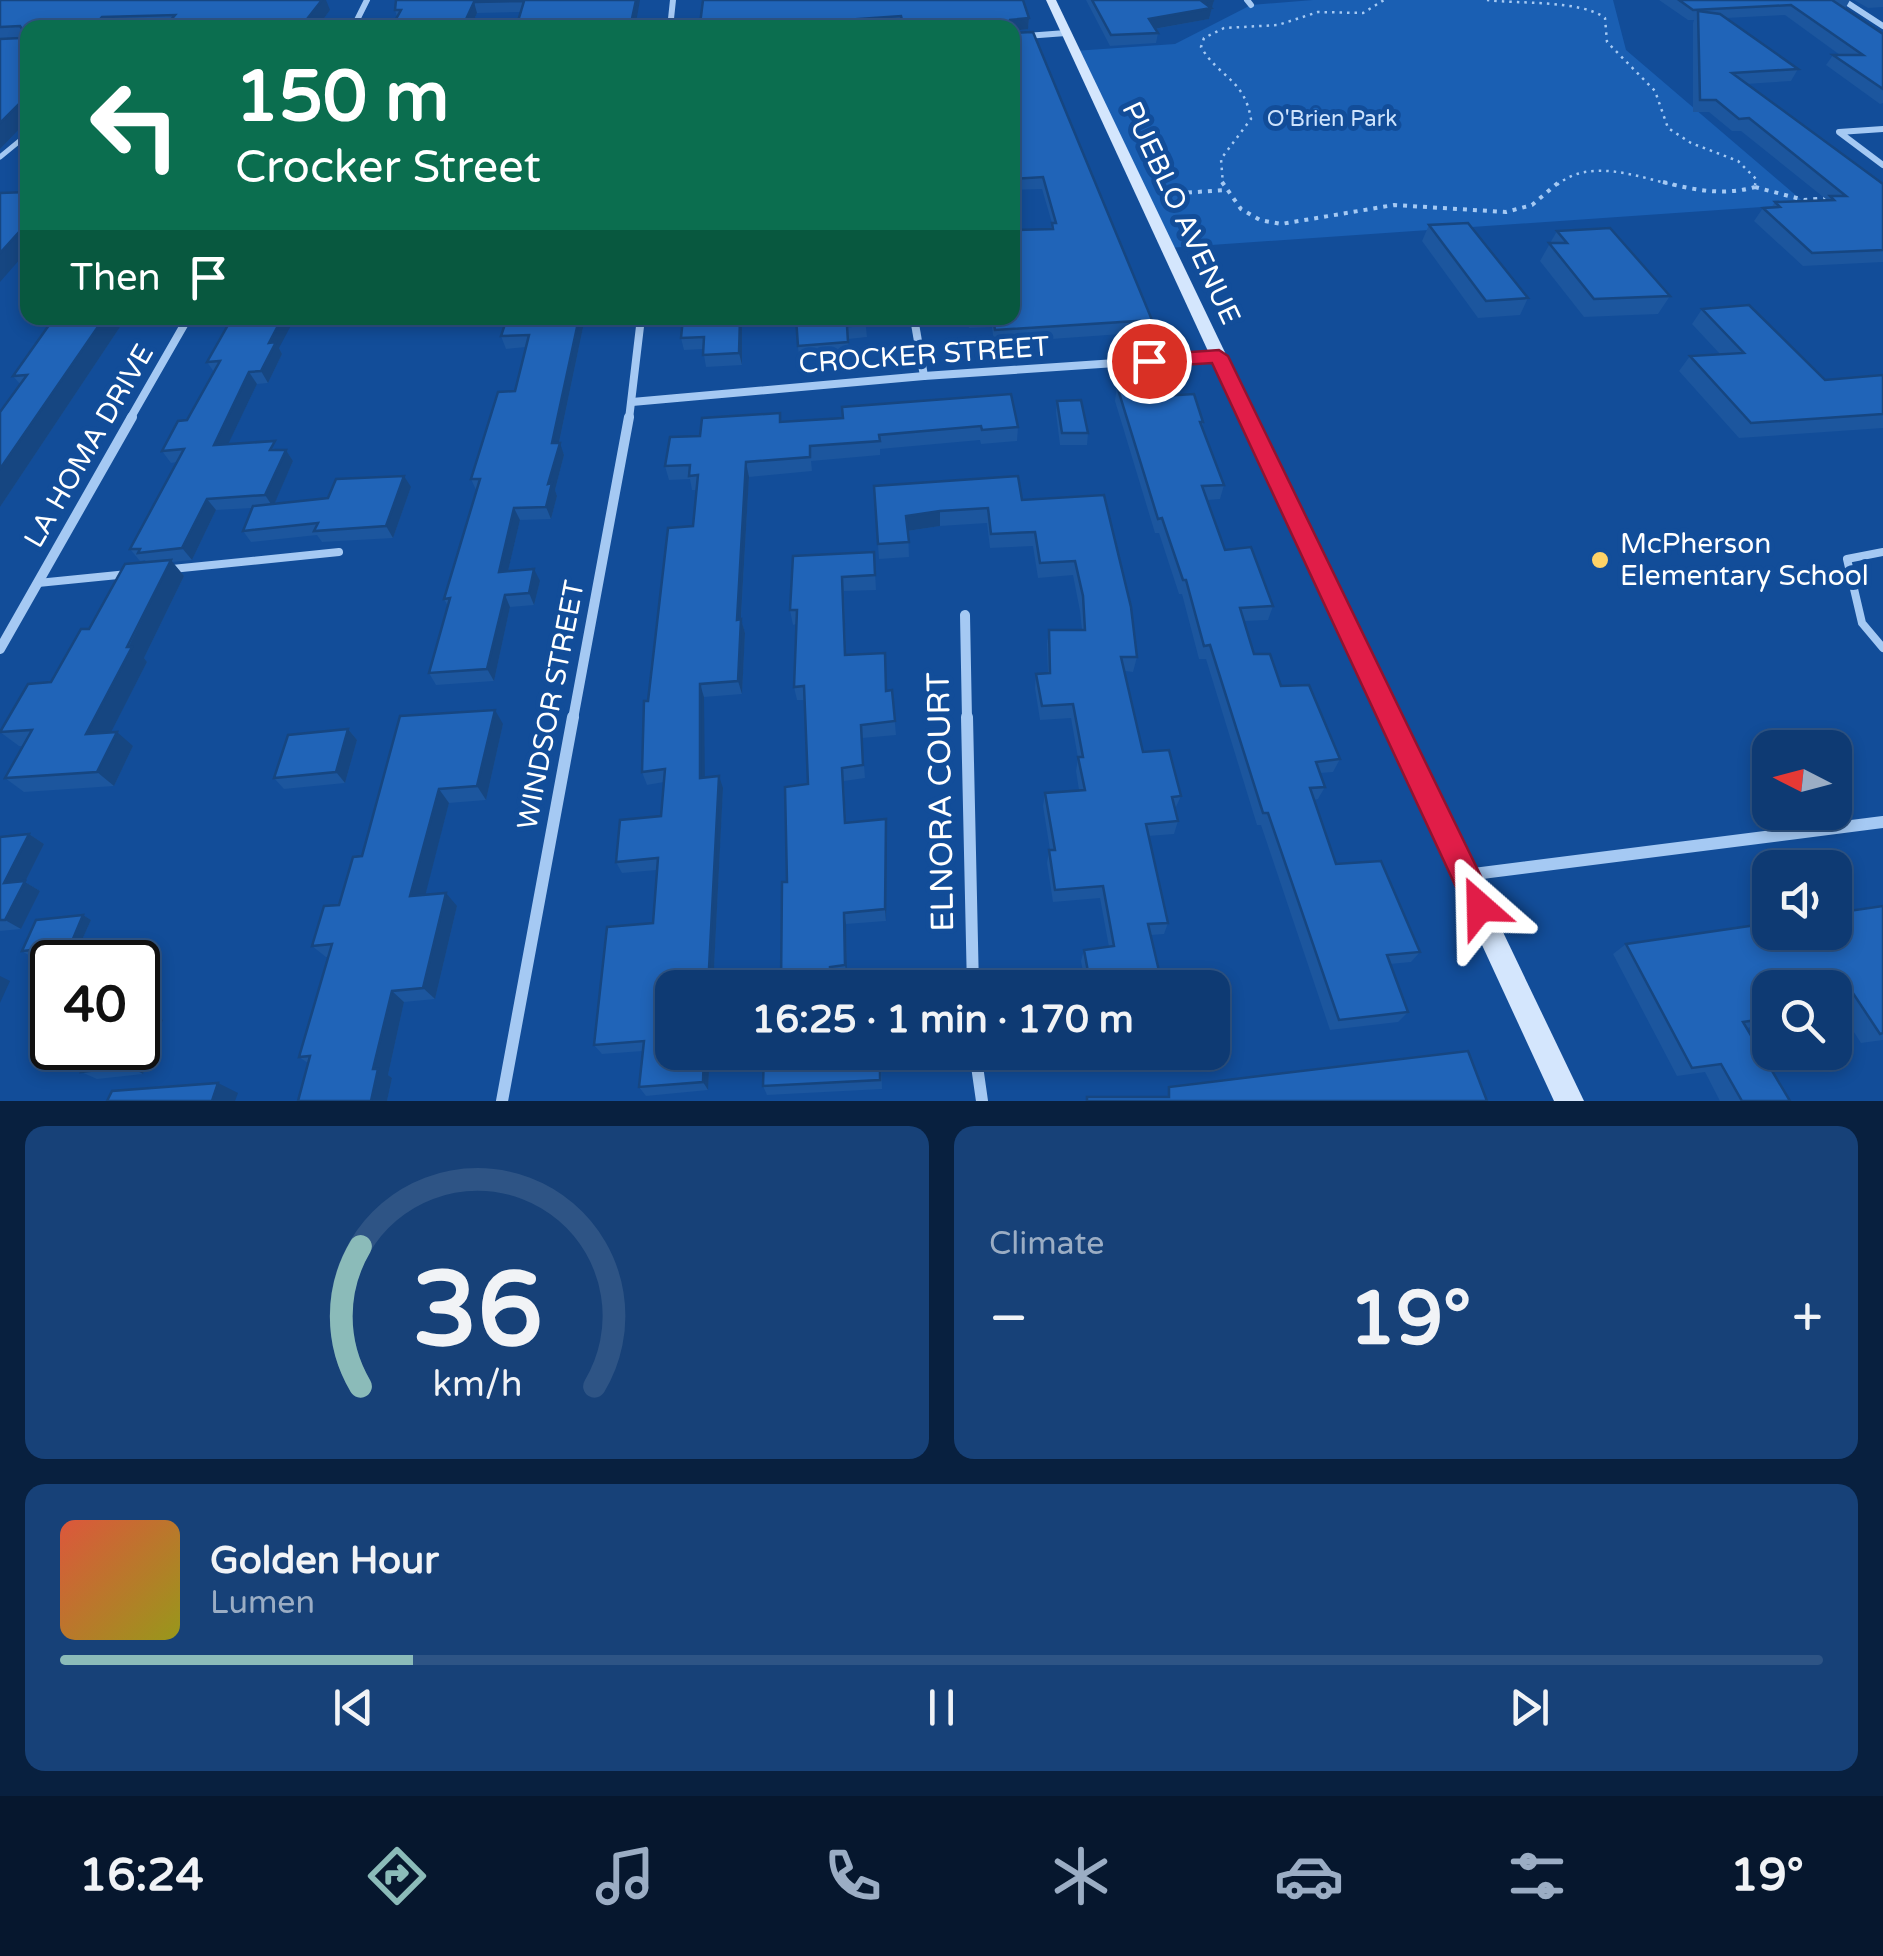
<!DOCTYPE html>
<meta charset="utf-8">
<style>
body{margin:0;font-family:"Varela Round",sans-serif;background:#174178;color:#f1f3f6;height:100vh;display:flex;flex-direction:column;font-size:38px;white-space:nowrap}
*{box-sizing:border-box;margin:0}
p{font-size:32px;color:#9badc4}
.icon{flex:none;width:55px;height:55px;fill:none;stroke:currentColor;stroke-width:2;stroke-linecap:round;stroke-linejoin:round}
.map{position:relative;height:1101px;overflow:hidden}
.details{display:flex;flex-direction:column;gap:25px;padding:25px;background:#08203f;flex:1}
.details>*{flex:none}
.hud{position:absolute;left:20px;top:20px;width:1000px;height:305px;border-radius:20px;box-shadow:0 5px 15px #0003,0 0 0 2px #2e5485;background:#0b6e4f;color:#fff;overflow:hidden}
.needle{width:65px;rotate:276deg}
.fabs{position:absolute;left:1752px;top:730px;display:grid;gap:20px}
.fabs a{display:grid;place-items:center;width:100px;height:100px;border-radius:20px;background:#0e3a73;box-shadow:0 5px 15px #0003,0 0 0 2px #2e5485;font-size:50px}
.speed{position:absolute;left:30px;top:940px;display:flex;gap:20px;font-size:50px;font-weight:700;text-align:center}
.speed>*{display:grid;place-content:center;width:130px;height:130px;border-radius:50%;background:#0e3a73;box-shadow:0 5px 15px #0003,0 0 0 2px #2e5485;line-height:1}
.speed .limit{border:5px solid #111;border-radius:15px;background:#fff;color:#111}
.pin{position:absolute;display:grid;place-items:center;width:85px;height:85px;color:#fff;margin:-42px;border:5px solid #fff;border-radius:50%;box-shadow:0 2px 10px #0007}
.me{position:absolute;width:110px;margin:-55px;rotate:335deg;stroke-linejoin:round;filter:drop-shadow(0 0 8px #0008)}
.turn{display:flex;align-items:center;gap:35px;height:210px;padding:0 50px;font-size:45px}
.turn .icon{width:130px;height:130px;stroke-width:2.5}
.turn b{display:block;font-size:70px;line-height:85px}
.then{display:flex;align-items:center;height:95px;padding:0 50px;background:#0003;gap:20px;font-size:38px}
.big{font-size:75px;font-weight:800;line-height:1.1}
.details .card{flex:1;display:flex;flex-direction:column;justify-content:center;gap:15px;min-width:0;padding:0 35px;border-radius:20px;background:#174178}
.details .dial{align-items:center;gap:0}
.dial svg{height:260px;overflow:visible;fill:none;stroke:#2e5485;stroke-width:7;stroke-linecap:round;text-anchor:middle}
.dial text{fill:#f1f3f6;stroke:none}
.song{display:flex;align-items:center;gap:30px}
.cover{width:120px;height:120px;border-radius:15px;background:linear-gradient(135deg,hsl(10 70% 55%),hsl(60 70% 35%))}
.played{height:10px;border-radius:5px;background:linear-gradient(90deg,#8bbbb9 20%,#2e5485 20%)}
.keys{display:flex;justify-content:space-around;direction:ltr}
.heat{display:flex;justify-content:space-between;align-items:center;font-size:55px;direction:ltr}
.details .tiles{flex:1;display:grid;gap:25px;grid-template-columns:1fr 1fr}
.card:last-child{grid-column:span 2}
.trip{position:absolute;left:655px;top:970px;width:575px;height:100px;border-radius:20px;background:#0e3a73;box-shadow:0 5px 15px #0003,0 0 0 2px #2e5485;font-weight:800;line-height:100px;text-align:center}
.tab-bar{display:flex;height:160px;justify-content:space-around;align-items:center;background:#06172e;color:#9badc4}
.tab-bar .icon{width:70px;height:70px}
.tab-bar .current{color:#8bbbb9}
.tab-bar b{font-size:45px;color:#f1f3f6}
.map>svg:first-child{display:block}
.green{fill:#1a5fb3}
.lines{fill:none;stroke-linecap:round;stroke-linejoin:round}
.path-far1{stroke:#a5c9f3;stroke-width:2.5;stroke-dasharray:2.5 5;stroke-linecap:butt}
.path{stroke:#a5c9f3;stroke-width:4;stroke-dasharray:4 6;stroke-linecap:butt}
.lane-far1{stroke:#a5c9f3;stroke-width:5}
.lane{stroke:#a5c9f3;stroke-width:8}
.street-far3{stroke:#a5c9f3;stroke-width:6}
.street-far2{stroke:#a5c9f3;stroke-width:8}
.street-far1{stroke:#a5c9f3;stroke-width:10}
.street{stroke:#a5c9f3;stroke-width:12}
.secondary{fill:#d4e6fd;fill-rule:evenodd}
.wall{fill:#1c569e}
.shaded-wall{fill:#164681}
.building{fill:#2064b8;stroke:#164681;stroke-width:2.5}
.route{fill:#e11d48;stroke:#92132f;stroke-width:2.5}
.poi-dot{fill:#ffd367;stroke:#124d99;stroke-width:4}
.labels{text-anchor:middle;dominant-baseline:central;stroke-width:10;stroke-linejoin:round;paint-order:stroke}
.far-park-label{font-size:22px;fill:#cde3fd;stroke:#124d99}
.street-label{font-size:28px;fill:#fff;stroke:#124d99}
.poi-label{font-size:28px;fill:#fff;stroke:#124d99;text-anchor:start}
.near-street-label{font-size:32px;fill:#fff;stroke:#124d99}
</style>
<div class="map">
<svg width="1883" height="1101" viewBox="0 0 1883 1101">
<rect width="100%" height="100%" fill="#124d99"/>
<path class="green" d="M1313,0H1613L1626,50L1806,204L1168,248L1074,51L1175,44L1251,5Z"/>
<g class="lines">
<g class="path-far1">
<path d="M1487,0C1518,4 1582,0 1605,18L1607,42L1655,91L1668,128L1691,143L1738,161L1756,179L1755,185"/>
<path d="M1223,185L1221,159L1251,119C1244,78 1219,78 1201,47L1204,38L1224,28L1278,25L1318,12L1363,13L1384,0"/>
<path d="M1557,185C1589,158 1636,176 1673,185"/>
</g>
<g class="path">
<path d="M1222,182L1241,209L1260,220L1281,224L1394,205L1506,212L1532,205L1559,182"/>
<path d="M1663,182C1694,190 1723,196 1755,187L1756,182"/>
<path d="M1755,187L1804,200L1830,198"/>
<path d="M1168,194L1225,190"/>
</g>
<path class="lane-far1" d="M0,157L28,134"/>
<g class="lane">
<path d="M1883,552L1847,559L1862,623L1883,648"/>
<path d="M172,569L339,552"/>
<path d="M38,583L128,574"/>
</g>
<g class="street-far3">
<path d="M1247,0L1251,5"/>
<path d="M1843,0L1883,26"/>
<path d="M353,28L367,0"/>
<path d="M670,28L673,0"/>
<path d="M1012,37L1066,33"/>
<path d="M1883,129L1839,132L1883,165"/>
</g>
<g class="street-far2">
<path d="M914,318L924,376"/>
<path d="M632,402L924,376L1219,356"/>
<path d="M130,419L188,318"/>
<path d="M629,419L641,318"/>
</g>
<g class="street-far1">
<path d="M965,615L967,719"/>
<path d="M0,649L132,417"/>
<path d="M573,719L629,417"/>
</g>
<g class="street">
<path d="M967,717L973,988"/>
<path d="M1466,875L1883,822"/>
<path d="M975,1052L982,1101"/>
<path d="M502,1101L573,717"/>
</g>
<path class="secondary" d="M1046,0H1056L1584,1101H1554Z"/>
</g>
<g class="wall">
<path d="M0,0L330,10L317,28H28V120L0,149Z"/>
<path d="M396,0H640L521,12L477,13L470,28H391L397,17L395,10Z"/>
<path d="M703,0L1029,18L1028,29L1012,31V28H701Z"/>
<path d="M1086,0H1214L1209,19L1155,29L1158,33L1156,43L1110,46Z"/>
<path d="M1659,0H1850L1845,9L1883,34V103L1880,104L1826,65L1833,55H1840L1785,15L1726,18L1798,69L1791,81L1746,84L1883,184V262L1803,266L1754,221L1763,208H1771L1775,202L1827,200L1741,131H1732L1709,112H1693V23L1694,20H1688Z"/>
<path d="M1854,0H1883V7L1868,8Z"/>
<path d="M1012,33L1152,320L1150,332L994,343L992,327L969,328L967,318H1012L1051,229L1052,223L1042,189L1012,190Z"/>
<path d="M1429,225L1528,298L1520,315L1478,318L1422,241Z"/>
<path d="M1557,231L1670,296L1658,314L1584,317L1540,261Z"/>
<path d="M1702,309L1825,380L1883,375V428L1739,438L1679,371L1690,356L1720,354L1692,324Z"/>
<path d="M54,318H126L0,507L20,384L13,376Z"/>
<path d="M507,318H585L559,443L564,455L555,490L557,496L551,519L520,520L508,571L540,581L534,605L510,607L494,681L436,685L429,673L448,606L444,599L476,490L471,479L515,391L526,347L506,349L501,336Z"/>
<path d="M683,318H742V365L706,367L703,349L684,350L681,338Z"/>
<path d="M865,318L867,337L848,339L849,354L799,358L798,346Z"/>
<path d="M279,348L282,354L268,383L257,384L228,444L286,450L293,461L274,504L411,487L393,538L322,542L317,535L251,542L243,531L252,508L216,510L192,560L172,562L184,576L144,658L147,662L111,732L133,746L114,786L24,792L5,778L22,746H19L0,732L51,682L89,629L146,562L145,560L140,561L130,549L177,462L171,463L162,451L187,420L214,372L207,362Z"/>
<path d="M1117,386L1163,396L1203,422L1202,427L1224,485L1220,499L1207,500L1225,550L1273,606L1268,620L1244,621L1254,654L1340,759L1333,772L1320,773L1325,787L1318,799L1314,800L1336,864L1420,952L1411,962L1390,964L1408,1012L1398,1022L1330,1030L1261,825H1257L1206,659H1199L1182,594H1179L1159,533H1155L1115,401Z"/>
<path d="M1057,401L1088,433L1087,445H1060L1056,413Z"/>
<path d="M780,413L781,422L1018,427L1017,441L981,444L980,440L880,449V455L811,461L812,471L749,477L741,619L745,633L742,694L704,697V777L723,788L713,988H672L710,1052L708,1090L646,1096L639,1087L643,1051L602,1054L594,1045L653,923L657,870L622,873L616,862L661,816L664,782L647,785L642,772L648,701L693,526L697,490H692L690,479L669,480L665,466L700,436Z"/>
<path d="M874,486L1022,500L1104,495L1137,657L1133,672L1125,671L1143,752L1181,796L1175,809L1178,821L1174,834L1148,836L1168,923L1164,934L1151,935L1163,988H1086L1081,961L1084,950L1109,947L1100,898L1053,902L1047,863L1049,850H1050L1043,806L1045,793L1079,790L1076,771L1078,758L1071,718L1040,720L1035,688L1036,674L1048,673L1047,644L1049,630H1082L1080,611L1073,575L1038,578L1033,546L990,548L987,523L940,526L908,531L909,557L879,559Z"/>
<path d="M874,552L876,590L844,591L846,655L887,691L892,690L896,735L862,738L865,778L844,781L846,823L887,832L886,921L846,924L847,976L832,977V988H768L781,985L787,882L808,784L804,700H797L794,687L796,624L793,625L790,610Z"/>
<path d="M503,724L486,800L449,803L425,895L457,906L435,999L404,1002L388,1075L392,1078L387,1101H298L308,1063L299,1057L328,957H326L312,946L339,905L362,856Z"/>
<path d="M348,729L357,740L345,783L284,789L274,778Z"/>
<path d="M29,834L44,844L25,882L40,891L21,929L0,931V837Z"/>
<path d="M1883,906V1040L1861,1043L1835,1003V988H1770V1024L1747,1028L1790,1101H1720L1705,1072L1677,1076L1613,954L1626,944Z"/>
<path d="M83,915L91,920L77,951L30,956L22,951Z"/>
<path d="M163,1020L143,1074L97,1079L81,1072Z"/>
<path d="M881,1052L882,1089L767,1095L763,1086Z"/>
<path d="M1064,1052H1166L1066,1064Z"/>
</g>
<g class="shaded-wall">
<path d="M322,0H326L330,10L317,28H300Z"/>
<path d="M636,0H640L635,28H630Z"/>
<path d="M1214,0L1209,19L1148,30L1149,19Z"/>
<path d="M474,2L477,13L470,28H462Z"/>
<path d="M102,17L108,28H92Z"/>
<path d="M1029,18L1028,29L1012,31V28H1007L1010,20Z"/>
<path d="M28,95V120L0,149V123Z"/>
<path d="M28,222V250L0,282V253Z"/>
<path d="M104,318H126L0,507V469Z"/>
<path d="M282,318H295L279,348L282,354L268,383L261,371L269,343Z"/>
<path d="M579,318H585L557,452L560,443L564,455L555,490L557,496L551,519L546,507L552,443Z"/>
<path d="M740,318H742V365L739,353Z"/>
<path d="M249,372L257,384L222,457L214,445Z"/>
<path d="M286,450L293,461L273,507L265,495Z"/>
<path d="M746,462L749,477L740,633L737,620Z"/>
<path d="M404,476L411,487L393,538L386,526Z"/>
<path d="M207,499L216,510L192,560L182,548Z"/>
<path d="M514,508L520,520L505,584L499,572Z"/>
<path d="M940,511V526L907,531L906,516Z"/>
<path d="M171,560L184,576L144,658L147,662L103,748L86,734Z"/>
<path d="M534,569L540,581L534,605L529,593Z"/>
<path d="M505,595L510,607L494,681L487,669Z"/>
<path d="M741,619L745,633L742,694L738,681Z"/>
<path d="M700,684L704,697L705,790L700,778Z"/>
<path d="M495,710L503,724L486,800L477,786Z"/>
<path d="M348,729L357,740L345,783L336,772Z"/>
<path d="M117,732L133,746L114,786L97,772Z"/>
<path d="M719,776L723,788L713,988H708Z"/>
<path d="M439,789L449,803L422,908L410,896Z"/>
<path d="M886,819L887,832L886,921L885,909Z"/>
<path d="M29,834L44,844L25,882L40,891L21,929L5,920L4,883Z"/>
<path d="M446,893L457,906L435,999L423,988Z"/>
<path d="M844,913L846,924L847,976L845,965Z"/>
<path d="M83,915L91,920L77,951L70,946Z"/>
<path d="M0,976L10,981L0,1003Z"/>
<path d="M392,991L404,1002L388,1075L392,1078L387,1101H372L373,1069Z"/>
<path d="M149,1012L163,1020L143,1074L128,1066L135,1048H138V1041Z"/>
<path d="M704,1052H710L708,1090L703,1082Z"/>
<path d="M218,1083L238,1093L235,1101H212Z"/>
</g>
<g class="building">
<path d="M0,0H322L300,28H164L175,15L102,17L92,28H28V95L0,123V39L20,38L25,33L20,26L0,27Z"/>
<path d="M396,0H636L630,28H516L524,1L474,2L462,28H391L401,10H395Z"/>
<path d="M703,0H1023L1029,18L1010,20L1007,28H904L901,16L831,21V28H705L706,24H700Z"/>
<path d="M1092,0H1214L1203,2L1211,8L1149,19L1158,33L1111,35Z"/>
<path d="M1679,0H1832L1883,34V89L1833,55H1863L1791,5L1693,10Z"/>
<path d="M1698,11L1720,14L1798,69L1732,73L1883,184V250L1812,253L1763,208L1780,207L1775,202L1834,200L1830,196H1846L1749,118L1739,119L1716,100H1700Z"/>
<path d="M1033,32L1152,320L995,330L993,318H1012V230L1053,229L1052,223H1056L1043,177L1012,179V33Z"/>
<path d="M28,192V222L0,253V193Z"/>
<path d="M1468,223L1528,298L1486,301L1429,225Z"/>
<path d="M1610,228L1670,296L1594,299L1549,243H1567L1557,231Z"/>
<path d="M1749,305L1825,380L1883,375V414L1751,423L1690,356L1744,353L1702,309Z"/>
<path d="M54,318H104L0,469V412L27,375L13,376Z"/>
<path d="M232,318H282L269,343L276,342L261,371L249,372L214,445L275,441L270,450H286L265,495L207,499L182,548L138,553L140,549H130L184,449L162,451L178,421L187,420L220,361L207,362Z"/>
<path d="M507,318H579L552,443H560L548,484L552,483L546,507L514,508L499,572L534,569L529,593L505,595L487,669L429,673L450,598L444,599L480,479H471L498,392L515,391L529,335L501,336Z"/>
<path d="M683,318H740L739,353L703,355L704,337L681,338Z"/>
<path d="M796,318H865L866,325L847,326L848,342L798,346Z"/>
<path d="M1159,382L1163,396L1194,394L1203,422H1200L1224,485L1202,486L1225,550L1251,547L1273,606L1240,608L1254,654H1270L1281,686L1309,685L1340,759L1316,762L1325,787L1310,788L1336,864L1381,861L1420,952L1387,955L1408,1012L1339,1020L1268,813H1263L1210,645L1204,646L1186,580H1183L1162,518L1158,519L1117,386Z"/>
<path d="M1011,394L1018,427L982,430L981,426L879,435L880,441L810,446V457L746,462L737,620L741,619L738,681L700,684V778L719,776L708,988H672V1052H704L703,1082L639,1087L644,1041L594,1045L607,927L653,923L658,858L616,862L620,820L661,816L665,769L642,772L644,701H648L668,528L693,526L698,475L689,476L690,465L665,466L670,437L700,436L702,418L780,413V422L843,418L842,407Z"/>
<path d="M1081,400L1088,433H1062L1057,401Z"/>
<path d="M404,476L386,526L314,531L318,523L243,531L253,506L328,498L336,479Z"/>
<path d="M1018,476L1022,500L1104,495L1131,607L1137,657H1121L1143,752L1169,750L1181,796L1172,797L1178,821L1146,824L1168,923L1148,924L1163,988H1091L1084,950L1114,946L1103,886L1055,890L1049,850H1055L1045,793L1085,790L1078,757H1083L1073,704L1042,706L1036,674L1050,673L1049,630H1085L1083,596L1075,561L1040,563L1035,532L991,534L988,508L940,511L906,516L909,542L878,544L874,486Z"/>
<path d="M874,552L875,575L842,577L845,655L885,653L886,691L892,690L895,721L861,725L863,765L842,768L845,823L886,819L885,909L844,913L845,965L830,967L829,988H768V986L781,985L782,882H787L785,787L808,784L804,686L794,687L797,610H790L793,556Z"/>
<path d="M171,560L127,647H132L86,734L117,732L97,772L5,778L32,730L0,732L28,684L51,682L81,629H89L125,564Z"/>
<path d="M495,710L477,786L439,789L410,896L446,893L423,988L392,991L373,1069H378L371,1101H298L310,1056L299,1057L332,944L312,946L324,906L339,905L353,857L362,856L400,716Z"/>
<path d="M348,729L336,772L274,778L288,735Z"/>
<path d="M29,834L4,883L25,881L5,920H0V837Z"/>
<path d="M1883,906V1033L1880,1034L1845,981L1803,988H1770V1018L1743,1022L1790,1101H1742L1721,1064L1692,1068L1626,944L1770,923V932H1835V913Z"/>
<path d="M83,915L70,946L22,951L36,920Z"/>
<path d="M149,1012L138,1041V1013Z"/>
<path d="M90,1048H135L128,1066L81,1072Z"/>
<path d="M1468,1051L1487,1101H1087V1097H1169V1087Z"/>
<path d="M764,1052H880V1080L763,1086Z"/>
<path d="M218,1083L212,1101H107L112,1091Z"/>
</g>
<path class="route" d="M1219,350L1228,356L1491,897L1495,907L1491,917L1480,922L1470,917L1212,363L1149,367L1139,361L1149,355Z"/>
<circle class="poi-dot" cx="1600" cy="560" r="10"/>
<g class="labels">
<g class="far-park-label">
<text x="1332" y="119">O'Brien Park</text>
</g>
<g class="street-label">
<text transform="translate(1181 213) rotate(65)">PUEBLO AVENUE</text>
<text transform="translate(924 355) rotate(-4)">CROCKER STREET</text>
<text transform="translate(89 446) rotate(-60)">LA HOMA DRIVE</text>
<text transform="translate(551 705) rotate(-79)">WINDSOR STREET</text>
</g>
<g class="poi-label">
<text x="1620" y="544">McPherson<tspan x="1620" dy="32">Elementary School</tspan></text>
</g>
<g class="near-street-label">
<text transform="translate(941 802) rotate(-91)">ELNORA COURT</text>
</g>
</g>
</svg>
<div class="fabs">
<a><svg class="needle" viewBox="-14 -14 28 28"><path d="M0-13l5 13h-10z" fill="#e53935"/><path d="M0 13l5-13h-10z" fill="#9badc4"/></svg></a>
<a><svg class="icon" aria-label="sound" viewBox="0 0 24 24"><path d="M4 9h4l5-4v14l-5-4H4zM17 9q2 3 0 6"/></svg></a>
<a><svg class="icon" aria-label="search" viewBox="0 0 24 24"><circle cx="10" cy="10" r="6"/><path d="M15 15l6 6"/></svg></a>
</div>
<div class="speed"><div class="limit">40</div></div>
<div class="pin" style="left:1149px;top:361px;background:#d93025"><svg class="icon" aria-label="arrive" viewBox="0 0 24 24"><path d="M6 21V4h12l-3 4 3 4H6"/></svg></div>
<svg class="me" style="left:1480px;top:907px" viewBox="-20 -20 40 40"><path d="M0-17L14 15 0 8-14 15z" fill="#e11d48" stroke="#fff" stroke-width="4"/></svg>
<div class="trip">16:25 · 1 min · 170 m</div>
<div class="hud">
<div class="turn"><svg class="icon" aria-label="left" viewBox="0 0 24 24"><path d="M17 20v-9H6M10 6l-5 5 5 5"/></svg><div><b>150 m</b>Crocker Street</div></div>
<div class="then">Then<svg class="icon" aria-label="arrive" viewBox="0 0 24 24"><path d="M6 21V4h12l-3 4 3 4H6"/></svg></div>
</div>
</div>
<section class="details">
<div class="tiles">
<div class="card dial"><svg viewBox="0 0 100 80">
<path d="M14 69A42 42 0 1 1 86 69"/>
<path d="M14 69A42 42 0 0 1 14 26" stroke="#8bbbb9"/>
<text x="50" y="56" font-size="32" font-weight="700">36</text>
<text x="50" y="72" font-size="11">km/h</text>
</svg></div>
<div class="card"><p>Climate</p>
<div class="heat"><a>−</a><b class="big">19°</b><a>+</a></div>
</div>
<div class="card">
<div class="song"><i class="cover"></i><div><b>Golden Hour</b><p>Lumen</p></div></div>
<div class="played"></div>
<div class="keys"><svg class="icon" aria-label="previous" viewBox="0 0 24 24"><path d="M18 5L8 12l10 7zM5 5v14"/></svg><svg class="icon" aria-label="pause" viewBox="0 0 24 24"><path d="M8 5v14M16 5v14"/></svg><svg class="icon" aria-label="next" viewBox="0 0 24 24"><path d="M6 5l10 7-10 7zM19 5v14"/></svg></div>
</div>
</div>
</section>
<nav class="tab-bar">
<b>16:24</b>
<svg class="icon current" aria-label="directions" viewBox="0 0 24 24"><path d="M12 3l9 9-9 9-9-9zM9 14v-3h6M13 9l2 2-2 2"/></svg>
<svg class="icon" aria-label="music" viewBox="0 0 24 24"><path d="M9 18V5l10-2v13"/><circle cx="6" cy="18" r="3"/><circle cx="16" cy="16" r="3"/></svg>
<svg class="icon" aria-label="phone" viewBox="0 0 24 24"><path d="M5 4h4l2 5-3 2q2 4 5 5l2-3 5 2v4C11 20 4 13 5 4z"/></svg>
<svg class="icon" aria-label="climate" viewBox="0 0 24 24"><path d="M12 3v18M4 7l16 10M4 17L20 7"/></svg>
<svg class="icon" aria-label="car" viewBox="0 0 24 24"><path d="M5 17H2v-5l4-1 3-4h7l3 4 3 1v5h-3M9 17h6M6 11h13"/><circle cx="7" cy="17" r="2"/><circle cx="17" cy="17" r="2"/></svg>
<svg class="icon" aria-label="filters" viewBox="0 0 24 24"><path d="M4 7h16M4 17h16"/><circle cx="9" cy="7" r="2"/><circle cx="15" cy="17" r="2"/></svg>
<b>19°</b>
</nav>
